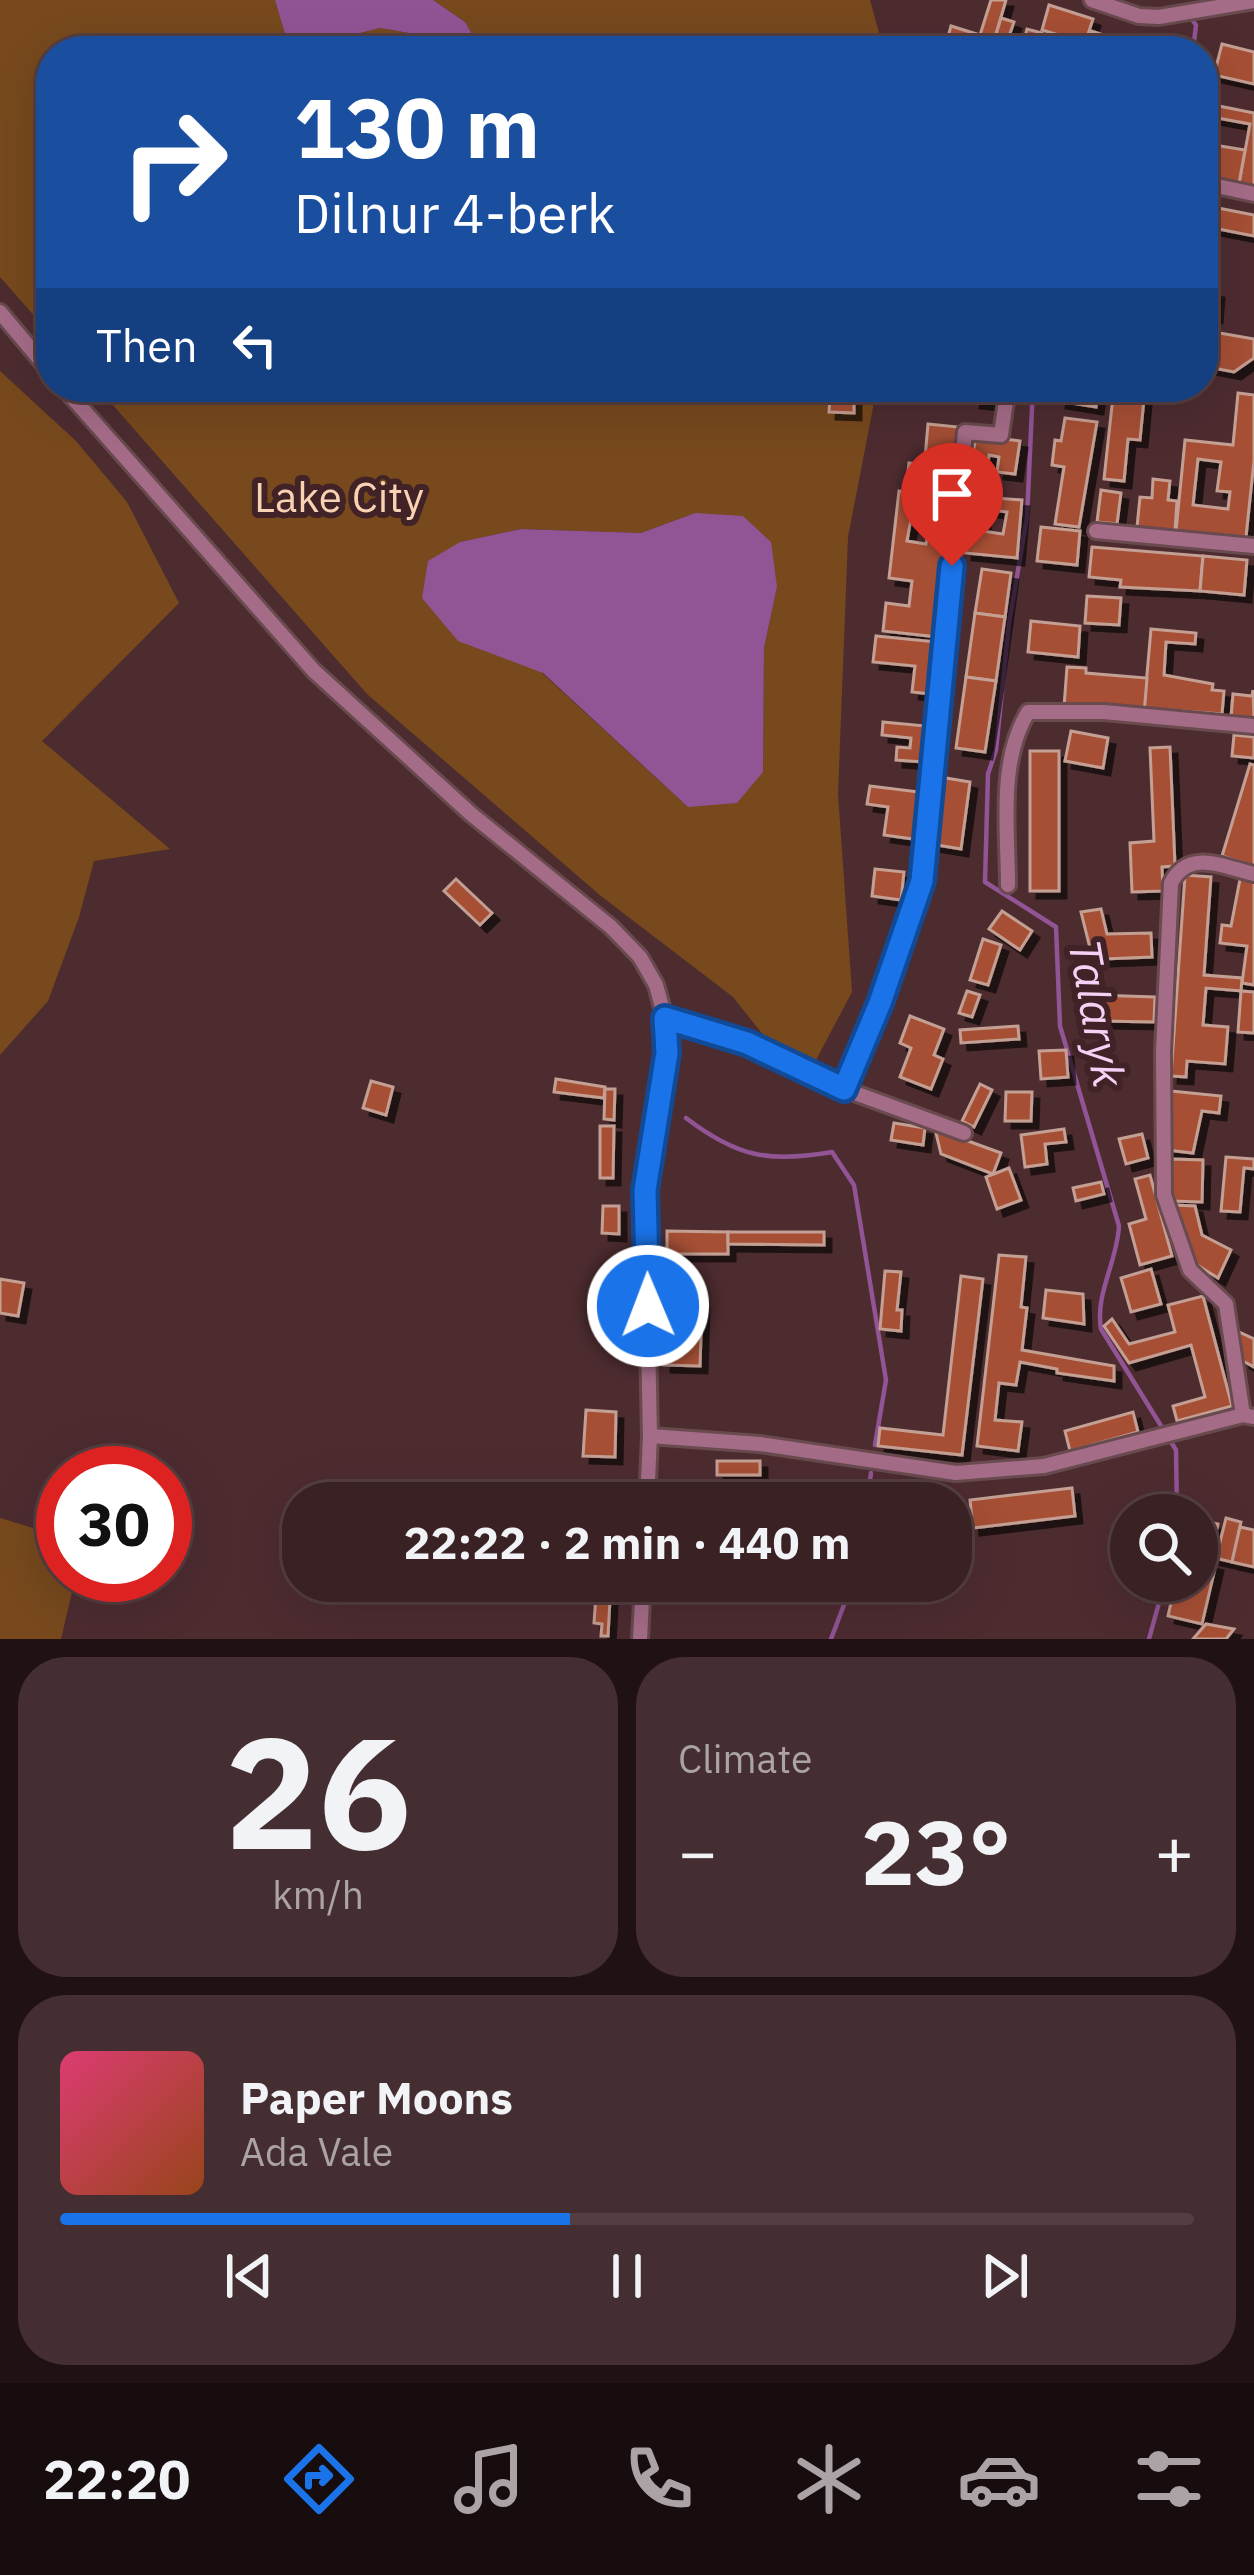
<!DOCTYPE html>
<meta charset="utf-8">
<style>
body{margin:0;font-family:"IBM Plex Sans",sans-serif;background:#452e31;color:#f1f3f6;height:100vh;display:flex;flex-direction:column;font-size:45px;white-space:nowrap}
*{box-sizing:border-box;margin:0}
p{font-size:39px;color:#aba3a6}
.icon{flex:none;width:66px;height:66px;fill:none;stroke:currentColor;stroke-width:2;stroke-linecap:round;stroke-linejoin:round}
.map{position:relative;height:1639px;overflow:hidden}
.details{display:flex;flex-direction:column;gap:18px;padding:18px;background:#201214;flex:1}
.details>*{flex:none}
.banner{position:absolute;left:36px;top:36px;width:1182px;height:366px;border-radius:48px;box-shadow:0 12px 48px #0002,0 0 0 3px #543e41;background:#1a4fa0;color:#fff;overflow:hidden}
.fabs{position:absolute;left:1110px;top:1494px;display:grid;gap:24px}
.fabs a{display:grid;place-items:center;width:108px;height:108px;border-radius:50%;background:#3a2124;box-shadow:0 12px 48px #0002,0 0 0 3px #543e41;font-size:60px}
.speed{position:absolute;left:36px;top:1446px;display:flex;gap:24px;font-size:60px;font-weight:700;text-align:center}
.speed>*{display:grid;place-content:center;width:156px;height:156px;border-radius:50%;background:#3a2124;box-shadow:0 12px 48px #0002,0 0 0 3px #543e41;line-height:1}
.speed .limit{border:18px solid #d22;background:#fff;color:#111}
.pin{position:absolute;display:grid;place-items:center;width:102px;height:102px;color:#fff;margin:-123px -51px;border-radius:50% 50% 50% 0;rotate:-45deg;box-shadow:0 0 12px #0007}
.pin .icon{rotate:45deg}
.me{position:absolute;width:132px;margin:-66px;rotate:359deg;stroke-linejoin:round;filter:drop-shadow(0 0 9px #0008)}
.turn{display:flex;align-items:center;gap:42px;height:252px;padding:0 60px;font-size:54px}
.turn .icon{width:156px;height:156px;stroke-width:2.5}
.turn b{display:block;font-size:84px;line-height:102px}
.then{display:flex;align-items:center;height:114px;padding:0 60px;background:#0003;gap:24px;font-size:45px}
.big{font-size:90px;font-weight:700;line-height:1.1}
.details .tile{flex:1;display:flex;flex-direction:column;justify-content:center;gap:18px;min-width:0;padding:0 42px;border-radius:48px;background:#452e31}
.details .dial{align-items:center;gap:0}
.dial b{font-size:156px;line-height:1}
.song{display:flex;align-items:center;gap:36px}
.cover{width:144px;height:144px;border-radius:18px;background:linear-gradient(135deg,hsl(340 70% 55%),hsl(20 70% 35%))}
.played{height:12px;border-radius:6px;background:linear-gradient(90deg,#1a73e8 45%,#543e41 45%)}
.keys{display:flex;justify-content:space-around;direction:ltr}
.heat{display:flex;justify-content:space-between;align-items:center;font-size:66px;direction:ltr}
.details .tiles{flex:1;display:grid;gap:18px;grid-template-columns:1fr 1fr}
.tile:last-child{grid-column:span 2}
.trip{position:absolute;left:282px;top:1482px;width:690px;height:120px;border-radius:48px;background:#3a2124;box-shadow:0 12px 48px #0002,0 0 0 3px #543e41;font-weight:700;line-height:120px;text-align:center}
.menu{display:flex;height:192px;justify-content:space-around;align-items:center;background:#170d0e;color:#aba3a6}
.menu .icon{width:84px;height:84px}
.menu .selected{color:#1a73e8}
.menu b{font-size:54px;color:#f1f3f6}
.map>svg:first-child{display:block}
.green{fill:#77491d;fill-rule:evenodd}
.water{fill:#915495}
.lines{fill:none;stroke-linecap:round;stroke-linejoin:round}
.stream{stroke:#915495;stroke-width:4.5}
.building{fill:#a65036;stroke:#c49f93;stroke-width:3;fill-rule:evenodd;filter:url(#shadow)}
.street-casing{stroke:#694a4e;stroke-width:20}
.street{stroke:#a56c88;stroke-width:14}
.route-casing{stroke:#114b97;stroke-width:30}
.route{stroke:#1a73e8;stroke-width:21}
.labels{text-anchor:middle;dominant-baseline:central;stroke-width:12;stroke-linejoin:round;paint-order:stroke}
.park-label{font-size:42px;fill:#f9d2b3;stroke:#412226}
.water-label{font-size:45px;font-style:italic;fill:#f4d2f5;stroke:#412226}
</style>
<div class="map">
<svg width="1254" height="1639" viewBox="0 0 1254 1639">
<defs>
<filter id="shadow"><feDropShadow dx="7" dy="7" stdDeviation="0" flood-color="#0009"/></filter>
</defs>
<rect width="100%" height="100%" fill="#4d2c30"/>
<g class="green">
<path d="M0,0H275L290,51H51V335L0,277Z"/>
<path d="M433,0H870L884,51H482L465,22Z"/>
<path d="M380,28L409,33L433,51H337L360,33Z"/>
<path d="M0,371L76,441L127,502L179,603L42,741L170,849L94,861L79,917L48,1001L0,1055Z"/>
<path d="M97,387H877L848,537L838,794L852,992L816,1060L779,1055L733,997L601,896L367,694ZM695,513L777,587L764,648L763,771L688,807L542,673L460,542L521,529L641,533Z"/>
<path d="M0,1518L63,1537V1575H76L61,1639H0Z"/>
</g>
<g class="water">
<path d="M275,0H433L465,22L482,51H433L409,33L380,28L360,33L337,51H290Z"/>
<path d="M695,513L743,516L771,542L777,587L764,648L763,772L737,803L688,807L543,673L458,641L422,598L428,561L460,542L521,529L641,533Z"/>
</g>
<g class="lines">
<g class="stream">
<path d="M1190,17L1196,25L1193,51"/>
<path d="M1033,387L1027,517L1009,624L996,750L988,774L985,882L1056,927L1060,1026L1119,1226C1117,1263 1095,1293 1101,1329L1176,1450L1177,1515"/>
<path d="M686,1118C737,1157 769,1163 832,1152L854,1185L886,1380L875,1445"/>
<path d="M867,1503L871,1473"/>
<path d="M831,1639L853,1581"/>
<path d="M1149,1639L1165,1581"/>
</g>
</g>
<g class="building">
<path d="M991,0H1006L991,51H944L951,26L980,35Z"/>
<path d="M1049,5L1093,19L1085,43L1042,30Z"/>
<path d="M1001,18L1014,22L1008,39L1023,44L1027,29L1042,33L1036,51H991Z"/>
<path d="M1091,31L1132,44L1130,51H1085Z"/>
<path d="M1222,44L1254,52V84L1214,75Z"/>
<path d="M1214,105L1254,113V192L1238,189L1250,124L1212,117Z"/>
<path d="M1208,144L1245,150L1238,189L1203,182Z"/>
<path d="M1203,205L1254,215V236L1203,226Z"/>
<path d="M1203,289L1217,291L1215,316L1203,315Z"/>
<path d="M1214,332L1254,339V358L1234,372L1208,367Z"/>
<path d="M975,387H1005L1003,404L973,401Z"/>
<path d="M1061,387H1099L1096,407L1059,401Z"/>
<path d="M1114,387L1145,389L1140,440L1128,439L1124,481L1104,479Z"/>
<path d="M1238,393L1254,395V461L1246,537L1176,531L1185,440L1233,445ZM1198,459L1221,462L1217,491L1230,492L1228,509L1193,505Z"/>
<path d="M830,396L854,397V413L829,412Z"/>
<path d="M1065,418L1097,422L1079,527L1055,524L1064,467L1052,465L1055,440L1061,441Z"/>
<path d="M928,424L958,427L955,461L925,458Z"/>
<path d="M976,435L1020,441L1015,474L997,472L999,457L989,455L988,464L972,462Z"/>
<path d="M909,463L931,465L929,492L906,490Z"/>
<path d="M1153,479L1170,481L1168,500L1177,501L1175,531L1137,527L1140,497L1152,498Z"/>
<path d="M1101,490L1121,493L1117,524L1097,522Z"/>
<path d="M899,491L954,498L938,637L883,631L886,603L909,606L912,581L889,578ZM913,507L932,510L926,544L907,541Z"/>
<path d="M970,496L1022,500L1017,558L965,553ZM985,509L1007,512L1003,534L982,531Z"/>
<path d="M1041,527L1080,531L1077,565L1037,561Z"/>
<path d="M1092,547L1203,556L1200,591L1120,587L1121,580L1089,577Z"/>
<path d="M1203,556L1247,560L1244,595L1200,591Z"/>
<path d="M982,569L1011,573L1005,617L975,613Z"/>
<path d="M1087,596L1121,598L1119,625L1085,623Z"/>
<path d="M975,613L1005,617L996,681L966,677Z"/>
<path d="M1031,621L1080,626L1078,657L1028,652Z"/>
<path d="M1151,629L1196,633L1195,644L1166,642L1164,675L1213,684L1212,690L1224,691L1222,714L1144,708Z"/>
<path d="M876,636L937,642L931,694L912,692L915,666L873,662Z"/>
<path d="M1067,667L1086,668V673L1147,678L1144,714L1064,707Z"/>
<path d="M966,677L996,681L985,752L956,748Z"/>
<path d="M1253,690L1254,719L1231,717L1233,694L1252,696Z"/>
<path d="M883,722L926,726L923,762L896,760L897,747L910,748L911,738L882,735Z"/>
<path d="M1071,731L1108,738L1103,768L1065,761Z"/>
<path d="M1234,735L1254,737V758L1232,756Z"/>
<path d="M1170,747L1175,866L1162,867L1163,891L1132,892L1130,843L1154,841L1150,748Z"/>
<rect x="1030" y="751" width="29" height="140"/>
<path d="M1250,764L1254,765V866L1222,856Z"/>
<path d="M940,777L970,782L961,849L931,844Z"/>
<path d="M870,786L919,792L913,839L884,835L888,807L867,804Z"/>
<path d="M875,869L904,872L901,900L872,896Z"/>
<path d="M1241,874L1254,877V985L1242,983L1247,946L1220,943L1222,925L1231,926Z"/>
<path d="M1185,875L1211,877L1204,975L1242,978L1241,991L1206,988L1203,1025L1228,1027L1225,1064L1187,1061L1186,1077L1171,1076Z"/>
<path d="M456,879L492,913L480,925L444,891Z"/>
<path d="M1101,909L1107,934L1151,933L1152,957L1104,959V948H1090L1081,912Z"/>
<path d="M1002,911L1032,931L1020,950L989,929Z"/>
<path d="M983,939L1001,945L988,985L970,980Z"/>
<path d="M967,991L980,995L972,1017L959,1013Z"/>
<path d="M1241,991L1254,992V1033L1238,1032Z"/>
<path d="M1094,995L1155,997L1154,1022L1101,1021L1102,1005H1094Z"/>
<path d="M910,1016L944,1029L934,1055L943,1059L931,1089L900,1077L911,1048L900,1043Z"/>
<path d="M1018,1026L1019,1039L961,1043L960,1030Z"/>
<path d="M1066,1050L1068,1077L1041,1079L1039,1051Z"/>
<path d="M556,1079L605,1087L604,1098L554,1092Z"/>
<path d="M371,1081L393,1087L386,1115L363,1108Z"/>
<path d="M980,1084L992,1090L974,1127L962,1121Z"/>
<path d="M605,1089H615L614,1120L604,1119Z"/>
<path d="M1171,1091L1221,1096L1219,1113L1202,1111L1193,1153L1166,1150Z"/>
<path d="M1006,1092H1032L1031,1121H1005Z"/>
<path d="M894,1123L925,1128L923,1145L891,1140Z"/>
<path d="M600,1126H614L613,1178H600Z"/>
<path d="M935,1129L1001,1153L993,1174L941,1154Z"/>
<path d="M1064,1129L1066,1142L1045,1144L1047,1164L1025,1167L1021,1135Z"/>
<path d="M1142,1134L1148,1158L1126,1164L1119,1139Z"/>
<path d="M1226,1157L1254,1159V1169L1244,1168L1240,1212L1221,1211Z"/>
<path d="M1171,1159L1203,1160L1202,1202L1170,1201Z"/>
<path d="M1009,1168L1021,1200L997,1209L986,1177Z"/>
<path d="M1150,1175L1172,1256L1140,1265L1129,1224L1146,1219L1135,1179Z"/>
<path d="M1101,1182L1104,1194L1076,1201L1073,1188Z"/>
<path d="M1173,1205L1195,1206L1202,1235L1231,1250L1218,1278L1189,1260Z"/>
<path d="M603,1206H619V1234L602,1233Z"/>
<path d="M667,1231L728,1232V1254H667Z"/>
<path d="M728,1232H824V1245L728,1244Z"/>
<path d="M999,1255L1026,1257L1021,1307L1027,1308L1022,1350L1114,1366V1381L1057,1373V1369L1020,1362L1016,1385L999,1383L995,1420L1022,1422L1018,1451L977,1446Z"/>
<path d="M1151,1269L1161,1304L1131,1312L1121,1278Z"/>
<path d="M885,1271L901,1272L897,1310H902L901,1331L880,1329Z"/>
<path d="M961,1276L983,1279L962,1455L878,1446L880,1428L943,1435Z"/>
<path d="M0,1279L24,1283L18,1316L0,1313Z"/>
<path d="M1046,1290L1083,1294L1084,1324L1043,1318Z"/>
<path d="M1203,1296L1232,1406L1177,1421L1173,1406L1205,1397L1191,1345L1129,1363L1104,1326L1112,1319L1129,1344L1175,1332L1168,1305Z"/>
<path d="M666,1301L702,1302L700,1366L664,1365Z"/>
<path d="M1235,1330L1254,1339V1367L1243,1361Z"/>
<path d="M586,1410L616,1412L615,1457L583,1456Z"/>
<path d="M1133,1412L1138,1432L1070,1451L1065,1431Z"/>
<rect x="717" y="1461" width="43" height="14"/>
<path d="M1072,1488L1075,1516L973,1528L970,1500Z"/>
<path d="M1226,1518L1241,1522L1232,1562L1197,1554V1519L1218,1524L1214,1541L1220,1542Z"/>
<path d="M1240,1527L1254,1530V1567L1232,1562Z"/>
<path d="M1197,1560L1216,1564L1202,1624L1168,1616L1176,1581H1197Z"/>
<path d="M597,1581H611L608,1636H601L602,1624L594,1623Z"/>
<path d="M1206,1624L1234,1629L1226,1639H1193Z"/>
</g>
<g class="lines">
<g class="street-casing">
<g id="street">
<path d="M1092,0L1139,16L1159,17L1254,1"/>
<path d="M1203,183L1254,194"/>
<path d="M0,312L51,373"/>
<path d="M63,387L314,671L471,814L611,927L640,957L656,985L665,1018L666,1053L645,1190L650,1436L647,1503"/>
<path d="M1096,531L1254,546"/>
<path d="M1008,885C1008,829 998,762 1028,712H1104L1254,726"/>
<path d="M665,1018L747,1044L844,1089L880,1003L922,881L965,432L1001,435L1008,387"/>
<path d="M844,1089L964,1133"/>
<path d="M1243,1415L1226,1304L1190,1270L1164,1195L1163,1052L1171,883C1189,848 1223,867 1254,874"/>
<path d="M650,1436L760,1444L956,1473L1044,1466L1243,1415L1254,1417"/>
<path d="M640,1639L643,1581"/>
</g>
</g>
<use href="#street" class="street"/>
</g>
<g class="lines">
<g class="route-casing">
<path id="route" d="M648,1306L645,1190L667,1053L665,1018L747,1043L844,1089L880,1003L922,881L952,566"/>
</g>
<use href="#route" class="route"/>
</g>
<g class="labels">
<g class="park-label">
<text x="339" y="496">Lake City</text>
</g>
<g class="water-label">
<text transform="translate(1098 1013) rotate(80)">Talaryk</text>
</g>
</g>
</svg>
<div class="fabs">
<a><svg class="icon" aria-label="search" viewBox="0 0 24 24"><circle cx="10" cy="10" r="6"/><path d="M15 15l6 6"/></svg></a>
</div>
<div class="speed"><div class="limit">30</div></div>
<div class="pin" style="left:952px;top:566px;background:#d93025"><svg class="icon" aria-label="arrive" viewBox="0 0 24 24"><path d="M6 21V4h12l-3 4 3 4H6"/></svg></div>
<svg class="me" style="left:648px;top:1306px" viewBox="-20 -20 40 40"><circle r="17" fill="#1a73e8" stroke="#fff" stroke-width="3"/><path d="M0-11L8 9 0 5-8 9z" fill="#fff"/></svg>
<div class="trip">22:22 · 2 min · 440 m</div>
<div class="banner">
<div class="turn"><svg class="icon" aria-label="right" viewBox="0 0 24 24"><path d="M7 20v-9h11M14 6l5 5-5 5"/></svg><div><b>130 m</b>Dilnur 4-berk</div></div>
<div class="then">Then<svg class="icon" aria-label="left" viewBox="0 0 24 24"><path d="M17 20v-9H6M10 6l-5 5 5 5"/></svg></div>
</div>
</div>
<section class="details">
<div class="tiles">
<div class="tile dial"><b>26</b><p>km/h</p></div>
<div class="tile"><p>Climate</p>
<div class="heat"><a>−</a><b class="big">23°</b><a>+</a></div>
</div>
<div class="tile">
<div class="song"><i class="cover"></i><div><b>Paper Moons</b><p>Ada Vale</p></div></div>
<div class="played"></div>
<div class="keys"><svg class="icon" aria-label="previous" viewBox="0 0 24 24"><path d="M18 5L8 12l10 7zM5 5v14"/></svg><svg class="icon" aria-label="pause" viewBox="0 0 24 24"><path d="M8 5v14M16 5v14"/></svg><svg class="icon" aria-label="next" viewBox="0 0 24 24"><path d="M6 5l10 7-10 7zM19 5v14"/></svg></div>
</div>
</div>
</section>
<nav class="menu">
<b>22:20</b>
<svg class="icon selected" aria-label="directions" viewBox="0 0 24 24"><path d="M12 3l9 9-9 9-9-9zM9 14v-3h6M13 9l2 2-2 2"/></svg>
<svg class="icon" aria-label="music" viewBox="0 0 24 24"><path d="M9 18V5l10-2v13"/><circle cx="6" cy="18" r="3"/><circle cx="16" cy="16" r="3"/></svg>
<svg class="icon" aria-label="phone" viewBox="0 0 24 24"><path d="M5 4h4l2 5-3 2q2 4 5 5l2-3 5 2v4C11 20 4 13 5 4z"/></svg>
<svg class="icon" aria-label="climate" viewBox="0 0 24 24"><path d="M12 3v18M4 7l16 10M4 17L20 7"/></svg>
<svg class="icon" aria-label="car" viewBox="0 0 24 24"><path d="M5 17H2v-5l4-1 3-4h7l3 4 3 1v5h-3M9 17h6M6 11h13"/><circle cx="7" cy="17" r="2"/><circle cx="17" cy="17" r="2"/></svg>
<svg class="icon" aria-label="filters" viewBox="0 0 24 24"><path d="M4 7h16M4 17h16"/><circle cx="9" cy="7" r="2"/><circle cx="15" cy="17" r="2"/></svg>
</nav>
